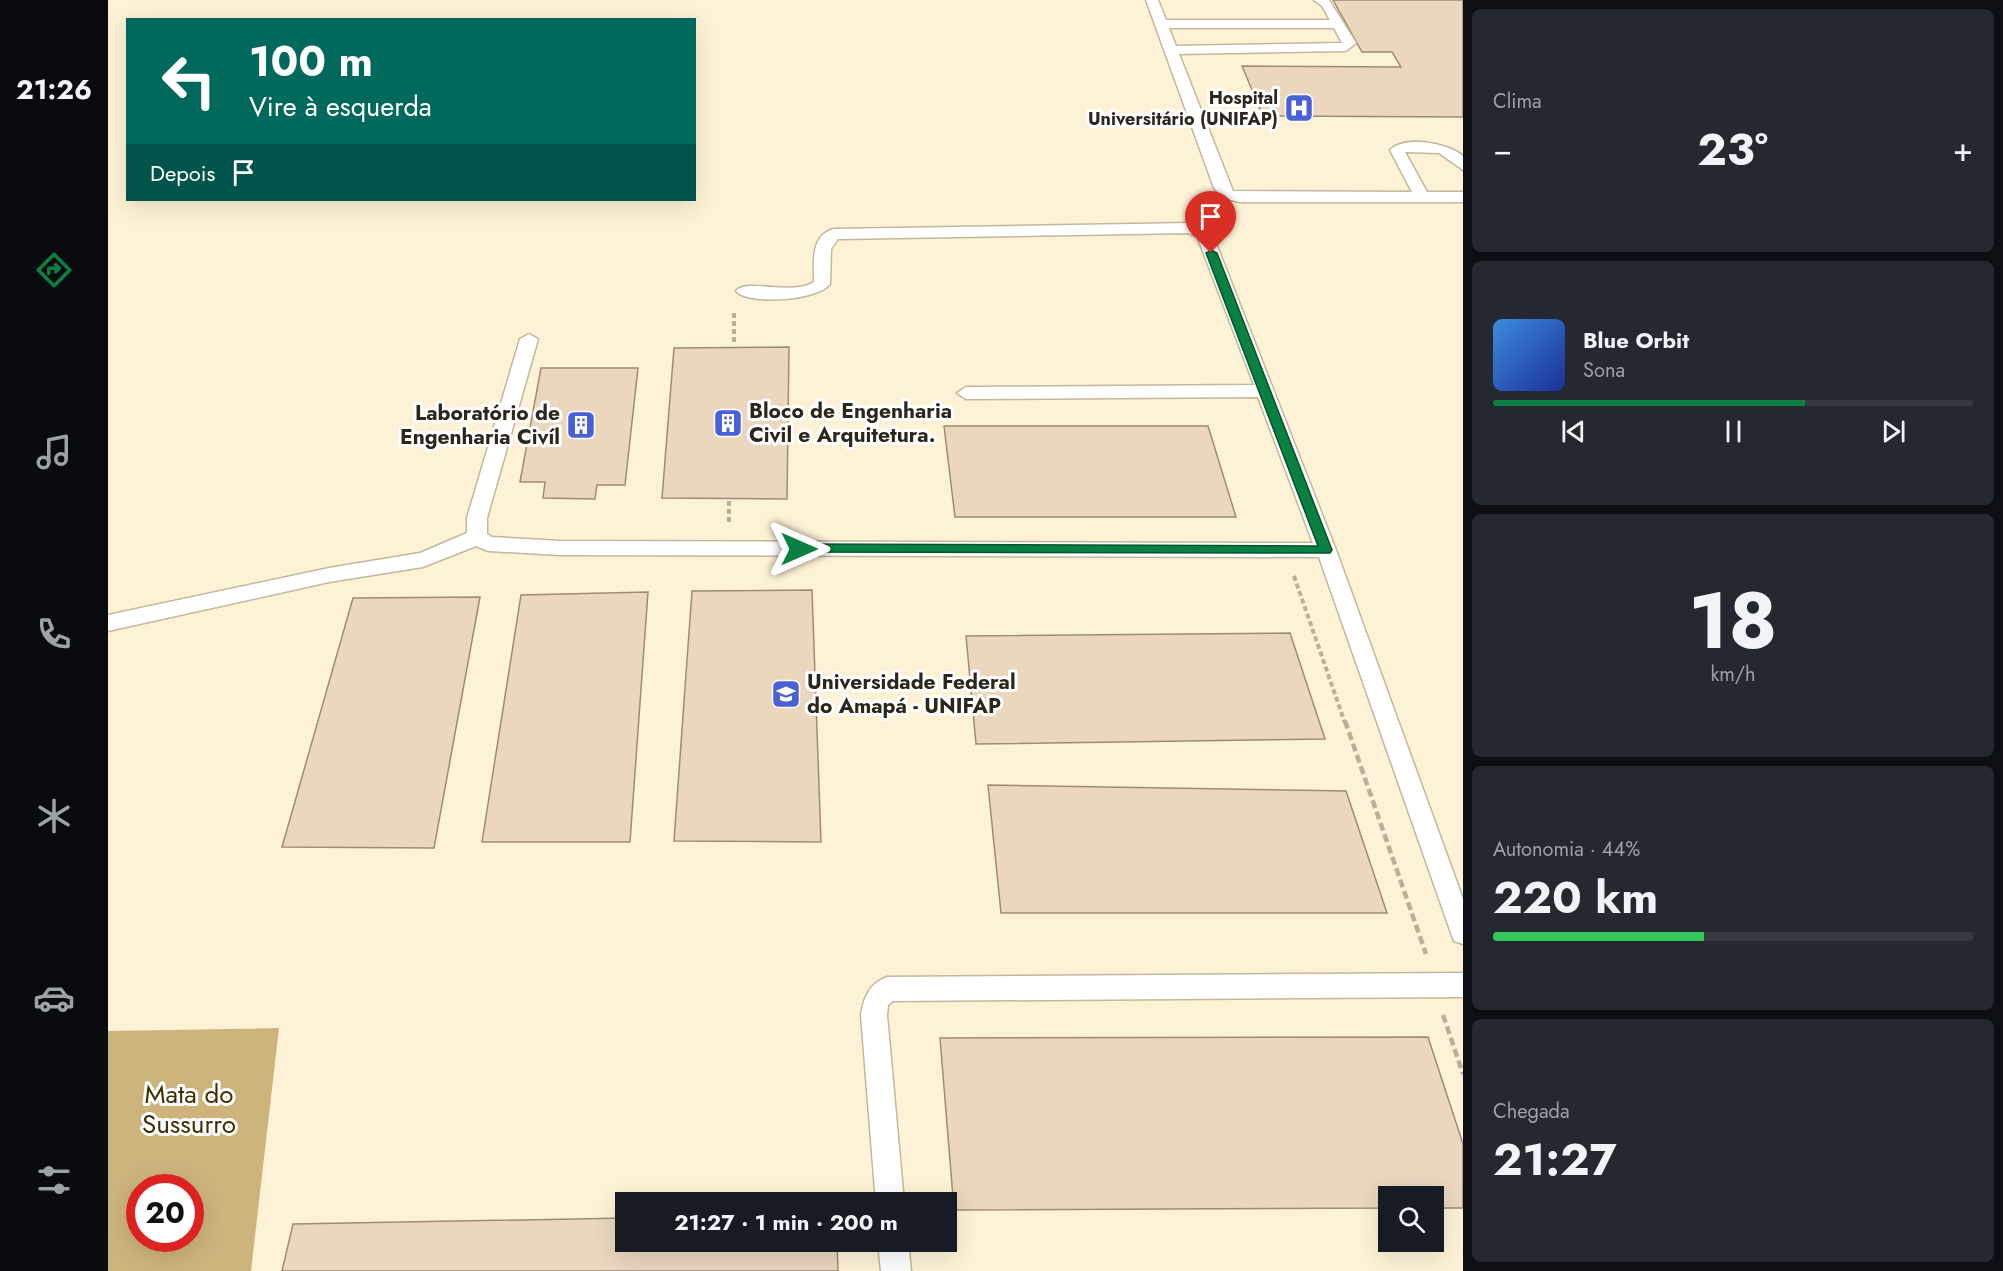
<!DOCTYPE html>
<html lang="pt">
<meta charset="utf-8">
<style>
body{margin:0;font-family:Jost,sans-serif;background:#242831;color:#f1f3f6;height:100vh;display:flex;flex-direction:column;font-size:22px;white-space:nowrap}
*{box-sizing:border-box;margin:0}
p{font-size:20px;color:#9ea1a6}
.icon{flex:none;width:33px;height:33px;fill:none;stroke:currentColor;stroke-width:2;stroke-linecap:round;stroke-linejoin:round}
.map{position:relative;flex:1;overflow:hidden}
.drawer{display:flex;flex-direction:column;gap:9px;padding:9px;background:#0d0f14;width:540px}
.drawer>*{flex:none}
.guide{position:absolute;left:18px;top:18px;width:570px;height:183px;border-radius:0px;box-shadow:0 6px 24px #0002;background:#00695c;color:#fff;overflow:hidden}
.fabs{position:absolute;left:1270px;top:1186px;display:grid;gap:12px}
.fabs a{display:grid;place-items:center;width:66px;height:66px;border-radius:0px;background:#171b24;box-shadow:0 6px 24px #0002;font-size:30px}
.speed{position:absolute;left:18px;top:1174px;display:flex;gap:12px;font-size:30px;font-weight:700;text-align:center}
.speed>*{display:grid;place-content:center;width:78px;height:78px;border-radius:50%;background:#171b24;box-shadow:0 6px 24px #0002;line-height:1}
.speed .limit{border:9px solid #d22;background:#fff;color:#111}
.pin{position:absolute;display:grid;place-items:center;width:51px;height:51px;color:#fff;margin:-62px -26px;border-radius:50% 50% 50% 0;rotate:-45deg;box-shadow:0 0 6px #0007}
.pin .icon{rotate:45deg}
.me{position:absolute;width:66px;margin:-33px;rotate:90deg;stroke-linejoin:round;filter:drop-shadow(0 0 4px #0008)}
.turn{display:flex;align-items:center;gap:21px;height:126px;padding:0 24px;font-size:27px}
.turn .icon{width:78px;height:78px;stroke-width:2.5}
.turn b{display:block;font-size:42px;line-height:51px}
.then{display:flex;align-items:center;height:57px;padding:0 24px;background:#0003;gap:12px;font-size:22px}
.big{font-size:45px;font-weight:700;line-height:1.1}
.drawer .widget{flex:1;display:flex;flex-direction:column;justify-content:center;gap:9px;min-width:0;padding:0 21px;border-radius:9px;background:#242831}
.drawer .dial{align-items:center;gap:0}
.dial b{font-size:78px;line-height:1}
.song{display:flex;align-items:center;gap:18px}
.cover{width:72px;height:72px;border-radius:9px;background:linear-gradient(135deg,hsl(210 70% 55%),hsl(230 70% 35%))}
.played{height:6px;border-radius:3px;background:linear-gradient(90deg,#0b8043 65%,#363941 65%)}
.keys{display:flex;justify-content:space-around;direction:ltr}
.heat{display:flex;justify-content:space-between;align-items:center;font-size:33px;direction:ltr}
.charge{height:9px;border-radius:4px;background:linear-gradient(90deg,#34c759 44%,#363941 0)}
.trip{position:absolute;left:507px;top:1192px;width:342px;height:60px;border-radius:0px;background:#171b24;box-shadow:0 6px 24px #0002;font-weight:700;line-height:60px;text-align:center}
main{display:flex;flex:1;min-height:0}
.tabs{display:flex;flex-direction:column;width:108px;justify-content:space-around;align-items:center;background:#090b0e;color:#9ea1a6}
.tabs .icon{width:42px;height:42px}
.tabs .current{color:#0b8043}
.tabs b{font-size:27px;color:#f1f3f6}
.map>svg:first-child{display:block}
.forest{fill:#cdb47d;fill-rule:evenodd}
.building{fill:#ead7be;stroke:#9d8c75;stroke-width:1.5}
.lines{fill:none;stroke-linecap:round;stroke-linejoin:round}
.lane-casing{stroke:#c3b79c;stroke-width:3}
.path-far1{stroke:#bab09a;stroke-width:4;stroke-dasharray:5 3;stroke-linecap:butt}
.path{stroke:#bab09a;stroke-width:4.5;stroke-dasharray:8 4;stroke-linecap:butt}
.lane{fill:#fff;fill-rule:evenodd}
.route{fill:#0b8043;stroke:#07532c;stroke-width:1.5}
.labels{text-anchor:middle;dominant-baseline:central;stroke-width:6;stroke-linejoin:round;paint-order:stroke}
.far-poi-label{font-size:18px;font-weight:bold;fill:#2c271d;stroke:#fff;text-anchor:end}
.poi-label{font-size:21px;font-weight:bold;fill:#2c271d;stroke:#fff;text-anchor:start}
.near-park-label{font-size:26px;fill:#402f00;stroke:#fff}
</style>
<main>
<nav class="tabs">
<b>21:26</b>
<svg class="icon current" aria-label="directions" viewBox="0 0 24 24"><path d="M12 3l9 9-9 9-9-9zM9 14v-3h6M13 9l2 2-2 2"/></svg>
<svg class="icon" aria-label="music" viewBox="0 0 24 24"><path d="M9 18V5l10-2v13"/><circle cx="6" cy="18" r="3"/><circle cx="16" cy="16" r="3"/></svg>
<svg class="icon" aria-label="phone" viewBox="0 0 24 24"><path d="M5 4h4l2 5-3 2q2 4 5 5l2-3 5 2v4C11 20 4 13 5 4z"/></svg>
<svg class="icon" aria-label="climate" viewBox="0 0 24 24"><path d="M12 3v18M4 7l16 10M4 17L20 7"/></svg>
<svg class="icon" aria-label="car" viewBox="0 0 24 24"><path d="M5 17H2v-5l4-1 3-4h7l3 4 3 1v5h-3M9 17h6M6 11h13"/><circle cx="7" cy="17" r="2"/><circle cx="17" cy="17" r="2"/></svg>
<svg class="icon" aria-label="filters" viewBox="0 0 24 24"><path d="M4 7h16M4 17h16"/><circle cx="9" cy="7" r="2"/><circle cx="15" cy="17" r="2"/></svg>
</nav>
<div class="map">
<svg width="1355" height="1271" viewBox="0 0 1355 1271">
<rect width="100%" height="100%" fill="#fef2d6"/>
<path class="forest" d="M171,1028L143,1271H0V1031ZM32,1188H82V1239H32Z"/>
<g class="building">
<path d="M1225,0H1355V117L1155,116L1134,66L1293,67L1284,52H1254Z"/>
<path d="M681,347L679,499L554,498L566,348Z"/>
<path d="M433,368H530L517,485H489L487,499L435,498L437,482H412Z"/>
<path d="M836,426H1100L1128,517H847Z"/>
<path d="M704,590L713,842L566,841L584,591Z"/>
<path d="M540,592L522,842H374L413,595Z"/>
<path d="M372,597L326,848L174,847L245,598Z"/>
<path d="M1182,633L1217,739L868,744L858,636Z"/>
<path d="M880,785L1238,791L1279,913H893Z"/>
<path d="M1320,1037L1355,1144V1208H1326V1197H1281V1208L846,1210L832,1038Z"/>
<path d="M518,1218V1242H729L730,1271H174L185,1224Z"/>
</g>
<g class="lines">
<g class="lane-casing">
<g id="lane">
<path d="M1038,0H1050L1058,20H1222L1214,6L1206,0H1221L1248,43L1238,51L1071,54L1125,191L1304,192L1282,150C1296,135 1341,143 1355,156V170L1331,153L1297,152L1319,192H1355V202H1132L1115,198L1106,188ZM1061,28H1226L1234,43L1068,46Z"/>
<path d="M1082,223L1102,230L1104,233L1228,550L1355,899V944L1346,941L1343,933L1211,557L452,555L380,551L368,546L315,567L221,582L0,631V615L221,568L312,553L359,533V518L412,339L421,334L430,339L379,518V534L384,537L452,541L1205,543L1150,397L858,399L849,393L858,387L1146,385L1089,236L1080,233L730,239L723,249L722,284C709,301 639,305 628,291C638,278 685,296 706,282C706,263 702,235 726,229Z"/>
<path d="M1355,973V997L785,1001L780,1005L779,1015L796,1203H768L753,1015C756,997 761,984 779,977Z"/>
<path d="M770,1242H800L803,1271H773Z"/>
</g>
</g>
<g class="path-far1">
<path d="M626,313V345"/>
<path d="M621,501V523"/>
<path d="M1186,576L1237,723"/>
</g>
<g class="path">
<path d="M1237,721L1318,954"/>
<path d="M1335,1015L1355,1074"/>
</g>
<use href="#lane" class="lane"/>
</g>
<path class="route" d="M1103,250L1109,253L1224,550L1222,553L687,552L685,549L691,544L1210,546L1098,253Z"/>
<defs>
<g id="hospital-square" transform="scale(1.5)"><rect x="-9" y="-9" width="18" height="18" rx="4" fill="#4961d5" stroke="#fff"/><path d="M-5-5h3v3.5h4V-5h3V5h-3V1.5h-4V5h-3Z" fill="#fff"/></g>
<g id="building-square" transform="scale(1.5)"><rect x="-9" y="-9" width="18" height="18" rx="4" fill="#4961d5" stroke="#fff"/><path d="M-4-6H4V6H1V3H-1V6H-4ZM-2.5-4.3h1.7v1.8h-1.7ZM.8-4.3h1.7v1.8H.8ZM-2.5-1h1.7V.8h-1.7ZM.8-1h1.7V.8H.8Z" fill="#fff"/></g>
<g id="university-square" transform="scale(1.5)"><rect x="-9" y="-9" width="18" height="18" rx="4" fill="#4961d5" stroke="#fff"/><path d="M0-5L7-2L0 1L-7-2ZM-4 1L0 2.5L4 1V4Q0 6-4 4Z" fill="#fff"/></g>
</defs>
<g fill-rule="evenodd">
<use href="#hospital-square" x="1191" y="108"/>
<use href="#building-square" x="620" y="423"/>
<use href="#building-square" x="473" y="425"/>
<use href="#university-square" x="678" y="694"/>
</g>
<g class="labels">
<g class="far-poi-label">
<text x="1170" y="98">Hospital<tspan x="1170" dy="21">Universitário (UNIFAP)</tspan></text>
</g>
<g class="poi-label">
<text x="641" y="411">Bloco de Engenharia<tspan x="641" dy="24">Civil e Arquitetura.</tspan></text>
<text x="452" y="413" text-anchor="end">Laboratório de<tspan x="452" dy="24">Engenharia Civíl</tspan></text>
<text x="699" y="682">Universidade Federal<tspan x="699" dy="24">do Amapá - UNIFAP</tspan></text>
</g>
<g class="near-park-label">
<text x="81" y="1094">Mata do<tspan x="81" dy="30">Sussurro</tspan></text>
</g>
</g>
</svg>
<div class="fabs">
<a><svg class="icon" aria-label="search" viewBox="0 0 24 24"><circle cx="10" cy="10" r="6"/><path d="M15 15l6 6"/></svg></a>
</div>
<div class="speed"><div class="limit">20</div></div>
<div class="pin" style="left:1103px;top:253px;background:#d93025"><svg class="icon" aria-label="arrive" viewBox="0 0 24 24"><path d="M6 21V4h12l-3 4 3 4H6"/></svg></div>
<svg class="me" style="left:691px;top:549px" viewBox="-20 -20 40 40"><path d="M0-17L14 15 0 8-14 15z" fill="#0b8043" stroke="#fff" stroke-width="4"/></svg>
<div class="trip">21:27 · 1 min · 200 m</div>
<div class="guide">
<div class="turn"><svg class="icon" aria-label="left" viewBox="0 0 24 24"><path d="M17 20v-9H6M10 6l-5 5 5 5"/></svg><div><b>100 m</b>Vire à esquerda</div></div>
<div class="then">Depois<svg class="icon" aria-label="arrive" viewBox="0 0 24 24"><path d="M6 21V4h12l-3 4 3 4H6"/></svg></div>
</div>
</div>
<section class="drawer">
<div class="widget"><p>Clima</p>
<div class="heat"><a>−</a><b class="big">23°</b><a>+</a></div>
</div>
<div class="widget">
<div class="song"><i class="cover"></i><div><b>Blue Orbit</b><p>Sona</p></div></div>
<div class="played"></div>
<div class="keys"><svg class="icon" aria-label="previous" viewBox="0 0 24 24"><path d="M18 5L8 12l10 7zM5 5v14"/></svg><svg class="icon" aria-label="pause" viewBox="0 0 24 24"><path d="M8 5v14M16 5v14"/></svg><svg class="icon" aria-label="next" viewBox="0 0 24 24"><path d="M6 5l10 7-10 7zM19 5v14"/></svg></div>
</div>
<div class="widget dial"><b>18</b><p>km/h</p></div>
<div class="widget"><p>Autonomia · 44%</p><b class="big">220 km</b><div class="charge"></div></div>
<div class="widget"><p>Chegada</p><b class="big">21:27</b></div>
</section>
</main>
